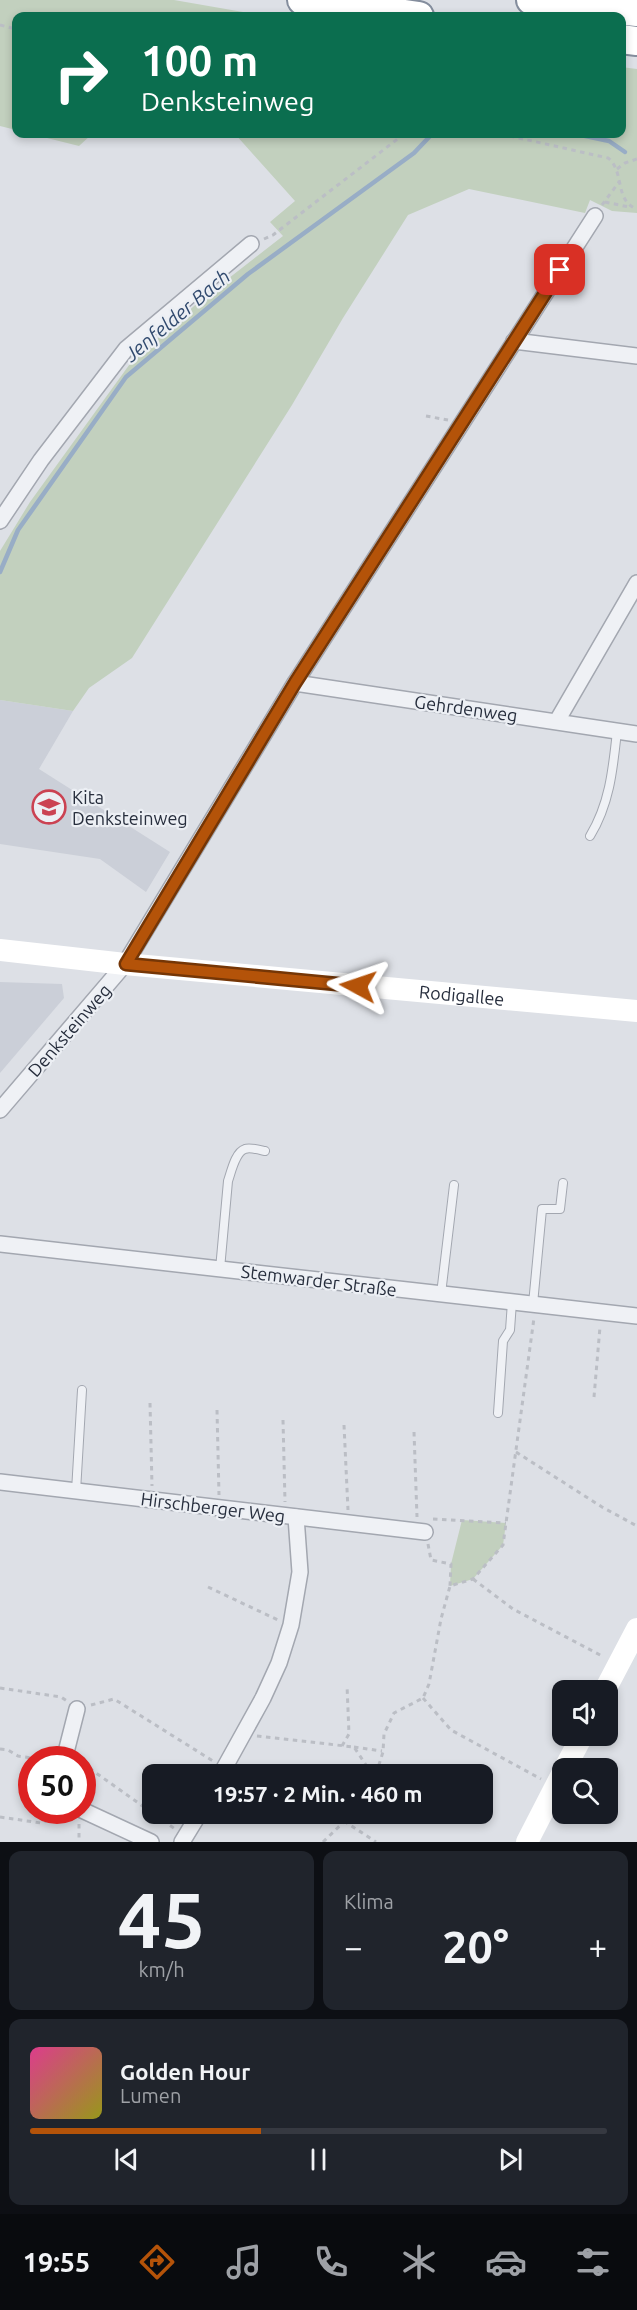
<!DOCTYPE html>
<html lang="de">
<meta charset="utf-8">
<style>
body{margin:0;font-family:Ubuntu,sans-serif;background:#20242c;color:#f1f3f6;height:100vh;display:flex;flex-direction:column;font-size:22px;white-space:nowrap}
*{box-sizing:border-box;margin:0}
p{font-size:20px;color:#9ea1a6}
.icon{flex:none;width:33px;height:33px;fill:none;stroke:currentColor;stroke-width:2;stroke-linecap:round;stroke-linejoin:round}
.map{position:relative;height:1842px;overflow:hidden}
.side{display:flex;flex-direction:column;gap:9px;padding:9px;background:#0d0f14;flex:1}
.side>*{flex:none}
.banner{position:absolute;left:12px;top:12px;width:614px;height:126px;border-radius:12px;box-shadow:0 3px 9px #0003;background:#0b6e4f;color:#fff;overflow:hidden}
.fabs{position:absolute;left:552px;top:1680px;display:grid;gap:12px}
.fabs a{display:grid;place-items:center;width:66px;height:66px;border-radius:12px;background:#171b24;box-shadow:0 3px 9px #0003;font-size:30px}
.speed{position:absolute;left:18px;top:1746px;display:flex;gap:12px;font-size:30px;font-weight:700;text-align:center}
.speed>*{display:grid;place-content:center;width:78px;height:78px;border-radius:50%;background:#171b24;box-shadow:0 3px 9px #0003;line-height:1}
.speed .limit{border:9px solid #d22;background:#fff;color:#111}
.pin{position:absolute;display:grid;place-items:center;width:51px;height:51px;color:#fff;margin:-26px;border-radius:12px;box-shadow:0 3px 9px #0006}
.me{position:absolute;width:66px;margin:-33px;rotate:275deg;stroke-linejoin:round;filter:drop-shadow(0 0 4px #0008)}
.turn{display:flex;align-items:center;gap:21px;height:126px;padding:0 30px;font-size:27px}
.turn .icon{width:78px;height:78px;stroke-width:2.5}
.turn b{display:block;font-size:42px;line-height:51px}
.big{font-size:45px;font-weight:700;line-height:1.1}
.side .tile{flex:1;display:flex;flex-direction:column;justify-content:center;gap:9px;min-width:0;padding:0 21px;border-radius:12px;background:#20242c}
.side .dial{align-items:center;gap:0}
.dial b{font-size:78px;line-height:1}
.song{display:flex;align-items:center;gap:18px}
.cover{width:72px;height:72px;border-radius:9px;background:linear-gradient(135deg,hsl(330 70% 55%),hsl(60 70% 35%))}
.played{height:6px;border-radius:3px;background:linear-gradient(90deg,#b45309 40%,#363941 40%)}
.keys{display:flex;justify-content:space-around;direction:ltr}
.heat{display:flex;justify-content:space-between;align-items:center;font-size:33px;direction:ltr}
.side .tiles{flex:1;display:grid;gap:9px;grid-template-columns:1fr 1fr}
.tile:last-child{grid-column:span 2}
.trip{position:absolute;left:142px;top:1764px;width:351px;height:60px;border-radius:12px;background:#171b24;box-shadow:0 3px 9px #0003;font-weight:700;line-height:60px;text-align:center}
.dock{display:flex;height:96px;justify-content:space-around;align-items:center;background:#090b0e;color:#9ea1a6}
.dock .icon{width:42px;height:42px}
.dock .active{color:#b45309}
.dock b{font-size:27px;color:#f1f3f6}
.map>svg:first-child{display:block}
.built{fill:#cbcfd8}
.green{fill:#c2d0be}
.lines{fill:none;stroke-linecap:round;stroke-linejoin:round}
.stream{stroke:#98adc6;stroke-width:4.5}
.lane-casing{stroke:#a3a7b0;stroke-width:10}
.street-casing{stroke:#a3a7b0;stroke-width:18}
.highway-casing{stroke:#848d9d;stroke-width:32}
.path{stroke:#bbbec5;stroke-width:3;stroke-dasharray:4.5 4.5;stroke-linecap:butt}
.lane{stroke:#eff1f5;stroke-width:8}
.street{stroke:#eff1f5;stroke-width:15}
.secondary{stroke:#fff;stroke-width:22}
.highway{stroke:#fff;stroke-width:28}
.route-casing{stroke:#753606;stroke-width:15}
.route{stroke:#b45309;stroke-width:10}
.labels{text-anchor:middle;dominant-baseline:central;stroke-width:4.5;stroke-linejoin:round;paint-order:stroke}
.street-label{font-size:18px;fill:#272e3d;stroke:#eceff4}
.poi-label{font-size:18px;fill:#272e3d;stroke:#eceff4;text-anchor:start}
.water-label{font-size:20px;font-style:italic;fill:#324b6f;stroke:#eceff4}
</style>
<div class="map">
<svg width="637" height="1842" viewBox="0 0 637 1842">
<rect width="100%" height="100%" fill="#dde0e6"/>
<g class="built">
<path d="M0,700L73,711L39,769L170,852L146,892L100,859L0,844Z"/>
<path d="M0,982L62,984L64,998L0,1073Z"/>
</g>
<g class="green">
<path d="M0,0H174L266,16H16V130L0,126Z"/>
<path d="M621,67L637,69V213L612,211L590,200L585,213L469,189L408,215L343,318L292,405L132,658L89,688L73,711L0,700V551L30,502L132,361L202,299L283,236L270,222L295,201L235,134H621Z"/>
<path d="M31,134H92L79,146Z"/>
<path d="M462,1520L506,1523L503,1545L473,1579L450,1586L451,1564Z"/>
</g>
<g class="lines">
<g class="stream">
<path d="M576,134L609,141L625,152"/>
<path d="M0,572L18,530L126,377L248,274L414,153L432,134"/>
</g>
<g class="lane-casing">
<g id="lane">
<path d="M590,836C610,803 613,768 617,731"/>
<path d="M220,1269L228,1181C231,1173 235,1152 245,1149C250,1147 260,1150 265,1151"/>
<path d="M441,1294L454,1185"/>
<path d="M533,1304L542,1209H560L563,1183"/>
<path d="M498,1413L503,1341L510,1330L512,1302"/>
<path d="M76,1491L82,1390"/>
</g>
</g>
<g class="street-casing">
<g id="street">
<path d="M514,341L637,356"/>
<path d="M0,521L41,460L126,349L251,244"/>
<path d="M295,683L637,734"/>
<path d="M557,721L637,583"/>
<path d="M0,1110L125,964L295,683L595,216"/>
<path d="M0,1244L637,1316"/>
<path d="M0,1482L425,1532"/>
<path d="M64,1760L77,1709"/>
<path d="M221,1774L263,1698L279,1663L291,1625L300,1572L296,1517"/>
<path d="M82,1810L151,1842"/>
<path d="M182,1842L199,1814"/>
</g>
</g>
<g class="highway-casing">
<g id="highway">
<path d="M302,0L419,16"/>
<path d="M531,0L637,12"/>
<path d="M621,39L637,41"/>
</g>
</g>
<g class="path">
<path d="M0,25L16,29"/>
<path d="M501,134L608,158C625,171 614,201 637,209"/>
<path d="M617,169L625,163L637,159"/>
<path d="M605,202L629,207"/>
<path d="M602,205L619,182"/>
<path d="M264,239L273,235L404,134"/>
<path d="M426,416L448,420"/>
<path d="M594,1397L600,1327"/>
<path d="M150,1403L152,1486"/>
<path d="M217,1410L219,1495"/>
<path d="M283,1420L285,1502"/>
<path d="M344,1425L348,1510"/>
<path d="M414,1432L417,1517"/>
<path d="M516,1452L602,1507L637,1526"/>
<path d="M433,1519L506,1523"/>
<path d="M428,1544L431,1560L451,1564L450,1586"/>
<path d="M473,1579L513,1609L602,1656"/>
<path d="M208,1587L278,1620"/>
<path d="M0,1688L61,1697L67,1701"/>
<path d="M423,1698L451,1730L541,1779"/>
<path d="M91,1705L114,1699L213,1761"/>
<path d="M257,1736L354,1747L372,1774"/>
<path d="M342,1746L349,1734L347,1685"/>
<path d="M354,1747L382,1751"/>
<path d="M0,1749L8,1750L18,1756L44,1760"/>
<path d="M82,1763L175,1829"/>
<path d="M376,1774L383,1752L384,1734L394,1713L423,1698L429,1684L441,1619L450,1586L473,1579L503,1545L534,1318"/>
<path d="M0,1817L41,1823L67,1813"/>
<path d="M344,1821L376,1842"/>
<path d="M79,1824V1842"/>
<path d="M323,1842L352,1814"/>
</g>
<use href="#lane" class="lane"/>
<use href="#street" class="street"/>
<g class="secondary">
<path id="s1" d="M0,950L125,964L637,1011"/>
<path d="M605,1690L637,1629"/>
<path d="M565,1768L582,1736"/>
<path d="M527,1842L562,1774"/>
</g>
<use href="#highway" class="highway"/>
</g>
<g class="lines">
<g class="route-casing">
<path id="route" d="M358,986L126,964L295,683L560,270"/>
</g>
<use href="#route" class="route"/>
</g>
<defs>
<g id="school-ring" transform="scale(1.725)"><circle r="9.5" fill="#eceff4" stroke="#cb4252" stroke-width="1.5"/><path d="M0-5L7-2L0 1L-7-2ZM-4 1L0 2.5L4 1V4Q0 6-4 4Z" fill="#cb4252"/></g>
</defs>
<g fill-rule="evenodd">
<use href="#school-ring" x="49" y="807"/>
</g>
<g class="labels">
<g class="street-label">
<text transform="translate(466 708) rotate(8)">Gehrdenweg</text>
<text stroke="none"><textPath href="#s1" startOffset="464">Rodigallee</textPath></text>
<text transform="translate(69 1030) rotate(-49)">Denksteinweg</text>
<text transform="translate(319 1280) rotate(7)">Stemwarder Straße</text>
<text transform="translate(213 1507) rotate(7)">Hirschberger Weg</text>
</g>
<g class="poi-label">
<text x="72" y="797">Kita<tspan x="72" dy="21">Denksteinweg</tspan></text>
</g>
<g class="water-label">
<text transform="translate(177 315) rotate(-40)">Jenfelder Bach</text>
</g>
</g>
</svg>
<div class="fabs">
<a><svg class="icon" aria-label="sound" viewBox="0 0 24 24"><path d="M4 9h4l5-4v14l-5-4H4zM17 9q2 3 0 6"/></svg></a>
<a><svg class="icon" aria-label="search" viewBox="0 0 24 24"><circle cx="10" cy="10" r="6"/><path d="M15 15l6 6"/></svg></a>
</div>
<div class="speed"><div class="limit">50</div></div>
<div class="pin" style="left:560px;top:270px;background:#d93025"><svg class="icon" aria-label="arrive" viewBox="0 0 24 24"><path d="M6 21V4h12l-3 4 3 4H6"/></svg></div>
<svg class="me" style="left:358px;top:986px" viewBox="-20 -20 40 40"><path d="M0-17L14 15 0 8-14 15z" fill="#b45309" stroke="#fff" stroke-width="4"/></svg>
<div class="trip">19:57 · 2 Min. · 460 m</div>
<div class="banner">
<div class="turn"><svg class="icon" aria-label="right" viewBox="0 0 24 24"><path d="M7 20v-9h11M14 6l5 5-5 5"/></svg><div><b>100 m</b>Denksteinweg</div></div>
</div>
</div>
<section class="side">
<div class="tiles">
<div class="tile dial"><b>45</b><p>km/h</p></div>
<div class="tile"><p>Klima</p>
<div class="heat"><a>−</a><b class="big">20°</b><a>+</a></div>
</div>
<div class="tile">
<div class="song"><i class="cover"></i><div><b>Golden Hour</b><p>Lumen</p></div></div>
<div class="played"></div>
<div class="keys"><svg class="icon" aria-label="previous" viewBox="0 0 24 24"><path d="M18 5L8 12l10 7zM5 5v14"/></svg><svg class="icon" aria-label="pause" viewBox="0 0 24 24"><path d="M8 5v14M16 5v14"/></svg><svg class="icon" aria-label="next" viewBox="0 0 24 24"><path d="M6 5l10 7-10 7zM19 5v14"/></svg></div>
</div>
</div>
</section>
<nav class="dock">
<b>19:55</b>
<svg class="icon active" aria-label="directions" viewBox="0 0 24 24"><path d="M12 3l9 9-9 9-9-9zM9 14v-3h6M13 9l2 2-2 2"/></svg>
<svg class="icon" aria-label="music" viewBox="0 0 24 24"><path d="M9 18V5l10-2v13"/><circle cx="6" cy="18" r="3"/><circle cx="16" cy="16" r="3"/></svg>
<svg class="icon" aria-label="phone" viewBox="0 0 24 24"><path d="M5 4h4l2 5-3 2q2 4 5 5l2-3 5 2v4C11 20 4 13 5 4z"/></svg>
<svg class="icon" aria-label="climate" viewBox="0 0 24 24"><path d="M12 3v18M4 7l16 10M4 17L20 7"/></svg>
<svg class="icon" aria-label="car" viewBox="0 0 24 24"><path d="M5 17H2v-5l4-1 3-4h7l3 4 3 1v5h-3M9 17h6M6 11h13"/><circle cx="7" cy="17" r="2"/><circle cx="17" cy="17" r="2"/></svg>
<svg class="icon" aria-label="filters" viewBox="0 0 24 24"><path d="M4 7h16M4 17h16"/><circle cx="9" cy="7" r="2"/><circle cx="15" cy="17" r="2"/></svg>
</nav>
